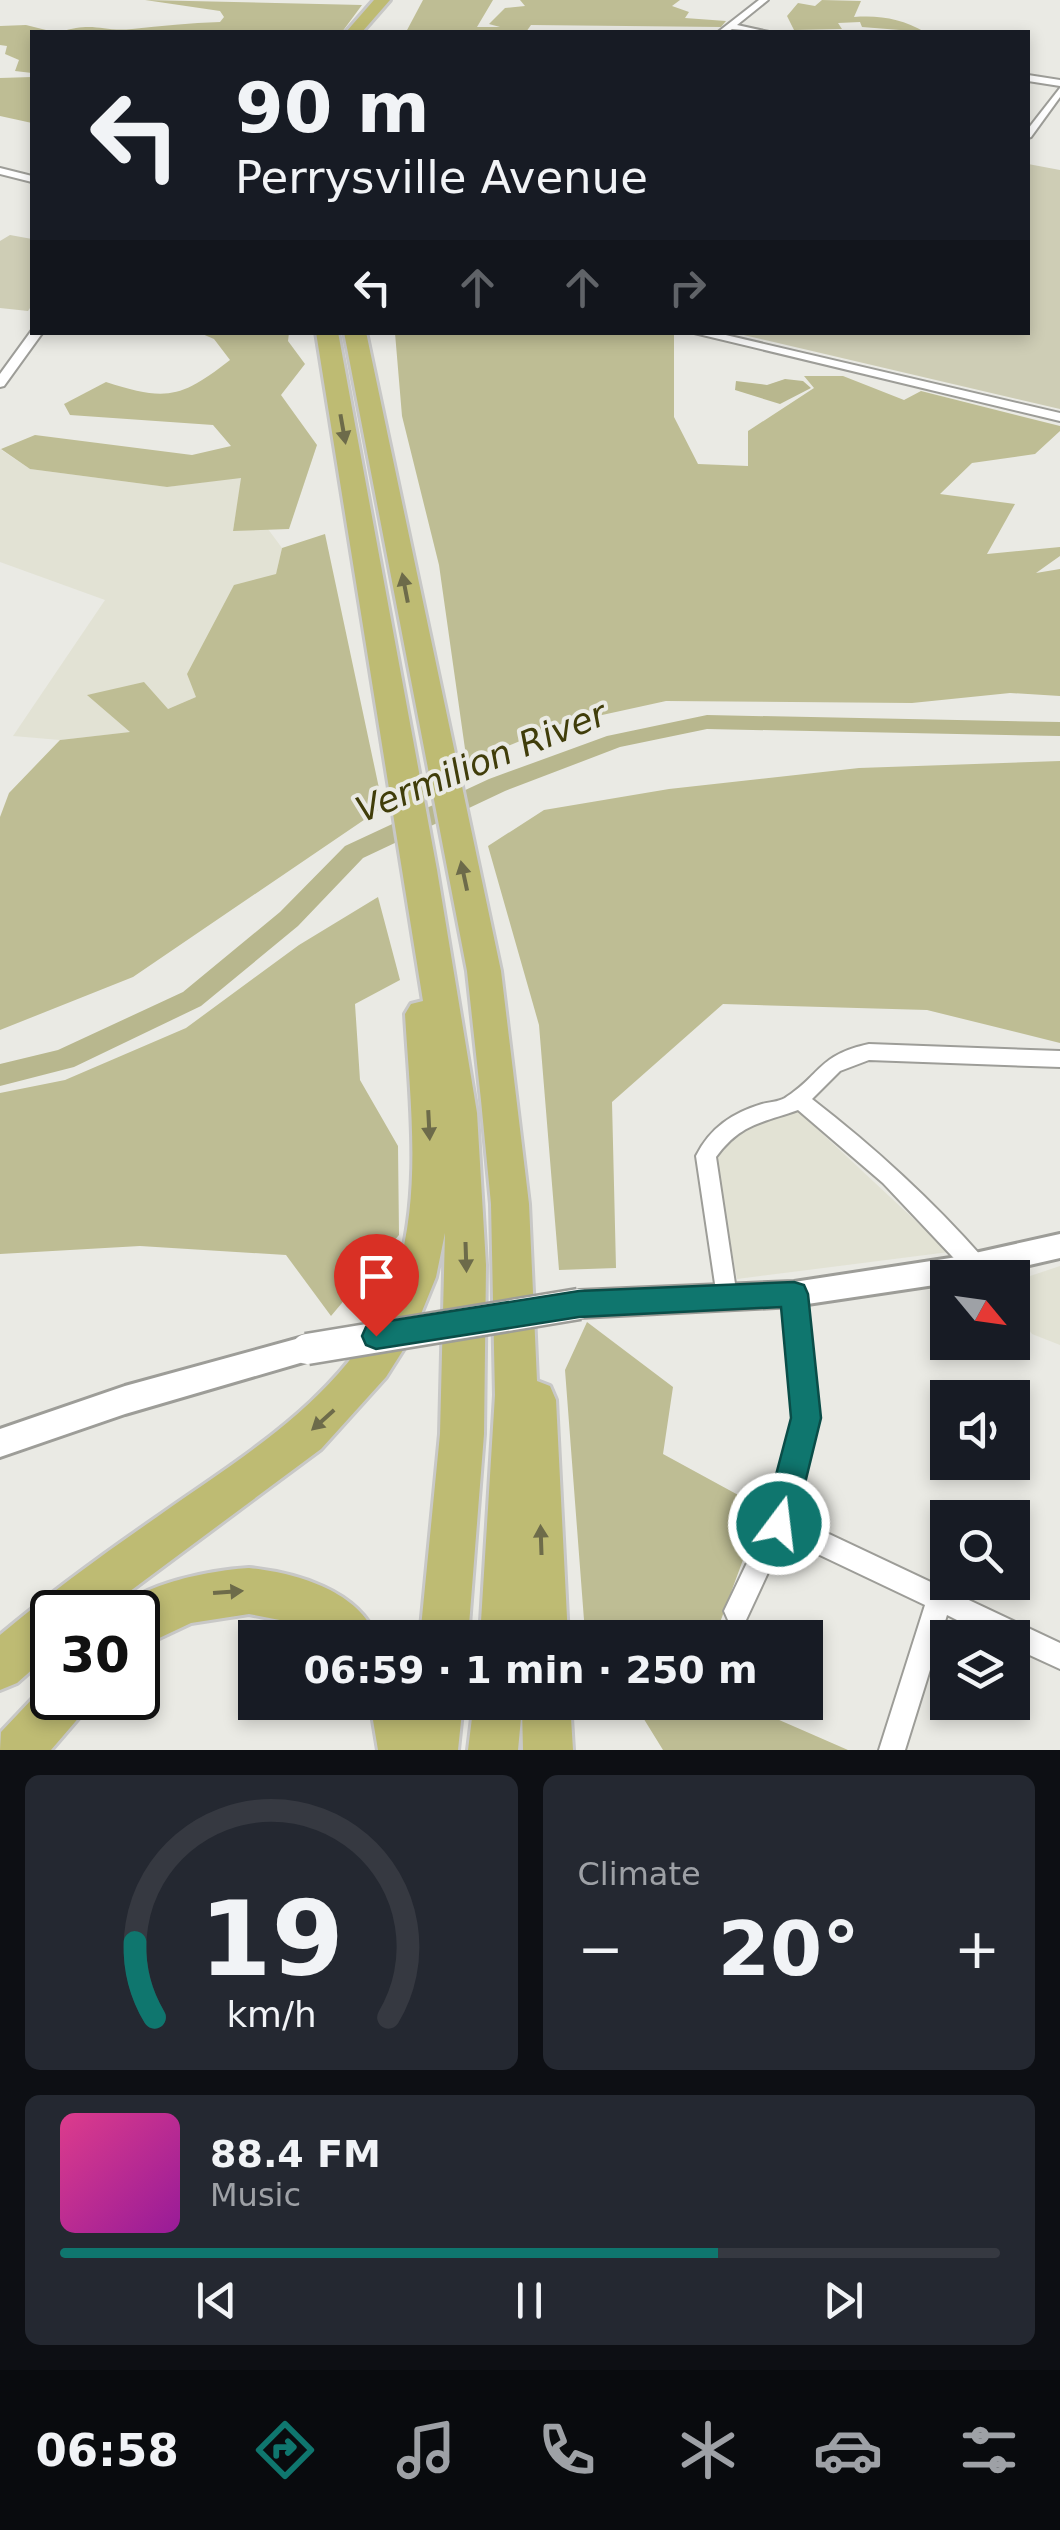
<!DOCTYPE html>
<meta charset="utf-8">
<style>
body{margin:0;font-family:"DejaVu Sans",sans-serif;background:#242831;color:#f1f3f6;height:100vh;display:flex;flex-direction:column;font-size:38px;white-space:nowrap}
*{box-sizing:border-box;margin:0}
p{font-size:32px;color:#9ea1a6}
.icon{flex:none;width:55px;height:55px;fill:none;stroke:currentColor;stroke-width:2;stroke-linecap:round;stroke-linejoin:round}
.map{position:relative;height:1750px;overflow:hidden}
.panel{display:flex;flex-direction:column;gap:25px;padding:25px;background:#0d0f14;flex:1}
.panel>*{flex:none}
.banner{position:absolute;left:30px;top:30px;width:1000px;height:305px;border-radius:0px;box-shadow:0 5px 15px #0003;background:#171b24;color:#f1f3f6;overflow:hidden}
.needle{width:65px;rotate:119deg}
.controls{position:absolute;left:930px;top:1260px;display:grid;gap:20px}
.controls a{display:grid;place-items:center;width:100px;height:100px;border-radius:0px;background:#171b24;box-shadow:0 5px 15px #0003;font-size:50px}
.speed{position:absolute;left:30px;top:1590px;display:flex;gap:20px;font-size:50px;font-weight:700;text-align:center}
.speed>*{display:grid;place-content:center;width:130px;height:130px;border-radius:50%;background:#171b24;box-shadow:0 5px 15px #0003;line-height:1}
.speed .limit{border:5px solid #111;border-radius:15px;background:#fff;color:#111}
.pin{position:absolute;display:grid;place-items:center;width:85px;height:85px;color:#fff;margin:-102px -42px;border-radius:50% 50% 50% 0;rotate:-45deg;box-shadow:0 0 10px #0007}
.pin .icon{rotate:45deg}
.me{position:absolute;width:110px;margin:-55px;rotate:15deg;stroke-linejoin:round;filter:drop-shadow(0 0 8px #0008)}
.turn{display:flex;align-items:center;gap:35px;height:210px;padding:0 40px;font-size:45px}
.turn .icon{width:130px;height:130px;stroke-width:2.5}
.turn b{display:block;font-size:70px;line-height:85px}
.lanes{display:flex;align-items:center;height:95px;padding:0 40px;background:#0003;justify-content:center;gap:50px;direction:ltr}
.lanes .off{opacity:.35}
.big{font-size:75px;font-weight:600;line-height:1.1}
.panel .card{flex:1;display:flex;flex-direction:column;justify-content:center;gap:15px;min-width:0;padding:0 35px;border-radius:15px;background:#242831}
.panel .dial{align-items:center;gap:0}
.dial svg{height:260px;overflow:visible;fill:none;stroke:#363941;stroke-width:7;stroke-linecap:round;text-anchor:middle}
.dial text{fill:#f1f3f6;stroke:none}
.song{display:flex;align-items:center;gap:30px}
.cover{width:120px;height:120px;border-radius:15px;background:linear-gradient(135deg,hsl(330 70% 55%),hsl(300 70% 35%))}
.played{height:10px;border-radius:5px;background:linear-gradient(90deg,#0f766e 70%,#363941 70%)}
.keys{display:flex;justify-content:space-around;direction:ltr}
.heat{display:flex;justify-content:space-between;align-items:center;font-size:55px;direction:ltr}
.panel .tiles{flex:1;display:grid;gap:25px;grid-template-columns:1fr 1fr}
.card:last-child{grid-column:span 2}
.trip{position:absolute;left:238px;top:1620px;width:585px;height:100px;border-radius:0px;background:#171b24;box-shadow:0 5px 15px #0003;font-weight:600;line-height:100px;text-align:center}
.tab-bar{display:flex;height:160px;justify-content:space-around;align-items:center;background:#090b0e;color:#9ea1a6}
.tab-bar .icon{width:70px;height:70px}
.tab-bar .on{color:#0f766e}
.tab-bar b{font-size:45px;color:#f1f3f6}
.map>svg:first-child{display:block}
.built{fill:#e2e2d4}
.green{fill:#cecdb5}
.forest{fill:#bebd94}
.water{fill:#b8b78e}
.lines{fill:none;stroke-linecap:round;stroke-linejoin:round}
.river{fill:#b8b78e;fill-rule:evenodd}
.minor-casing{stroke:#9d9d98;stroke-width:4}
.tertiary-casing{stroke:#9d9d98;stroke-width:6}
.motorway-casing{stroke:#c8c8c7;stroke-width:6}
.minor{fill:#fff;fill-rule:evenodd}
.tertiary{fill:#fff;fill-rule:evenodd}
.motorway{fill:#bebb73;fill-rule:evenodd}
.tertiary-bridge-casing{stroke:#9d9d98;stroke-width:35;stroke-linecap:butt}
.tertiary-bridge{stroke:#fff;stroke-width:30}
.oneway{fill:#6d6b4a}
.route{fill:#0f766e;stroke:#0a4d48;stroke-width:2.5}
.labels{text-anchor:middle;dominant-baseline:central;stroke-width:8;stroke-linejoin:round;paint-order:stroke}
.water-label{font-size:35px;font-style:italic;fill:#403d0a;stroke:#eaeae4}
</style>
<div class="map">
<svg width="1060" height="1750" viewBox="0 0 1060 1750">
<rect width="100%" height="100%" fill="#eaeae4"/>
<g class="built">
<path d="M0,449L30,469L167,487L242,477L233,530L268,529L282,548L276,574L196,697L168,709L88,694L131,732L60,740L13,736L105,600L0,562Z"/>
<path d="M798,1111L949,1252L737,1279L715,1162L734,1131Z"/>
<path d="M1060,1266V1345L1032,1334L1013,1309L1012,1282Z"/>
</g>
<g class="green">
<path d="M1028,164L1060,170V409L735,333L1028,332Z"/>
<path d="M10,235L32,239V305L28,311L0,308V241Z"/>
</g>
<g class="forest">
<path d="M145,0L362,5L342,32H60C95,21 101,32 132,29C161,26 190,23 220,22L224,17L220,11Z"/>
<path d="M423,0H493L477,27H500L489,24L505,8L525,6L520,0H680L672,6L689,12L685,18L726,21L721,27L531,25L526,32H406Z"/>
<path d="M822,0L861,1L854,17C881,15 902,19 925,32L862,27L860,22L838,23L842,29L794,30L787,16L798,3L815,6Z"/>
<path d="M26,25L54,32H32V73L15,71L19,60L5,54L7,46L0,45V26Z"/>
<path d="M32,77V123L0,116V78Z"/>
<path d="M200,333H289L288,341L305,364L281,395L317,445L289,529L233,531L241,478L167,487L30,469L1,449L35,435L192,455L231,446L213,425L70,415L64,404L106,382C166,401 180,399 230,360L214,339Z"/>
<path d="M395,333H674V417L698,464L748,466V431L814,388L804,376H843L904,400L921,391L1060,426V431L1035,454L972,463L940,494L1015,504L987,554L1060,547V556L1036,573L1060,569V696L1010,693L912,703L666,701L561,724L467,763L439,565L402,416Z"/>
<path d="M325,534L383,807L133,977L0,1030V817L9,793L60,740L130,732L87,695L144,682L168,709L196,697L187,674L234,585L276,574L282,548Z"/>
<path d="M1060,761V1043L927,1010L723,1004L612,1102L616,1268L559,1270L539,1025L488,846L544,810L669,789L859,768Z"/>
<path d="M378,897L400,980L355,1004L360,1080L398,1146L399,1235L331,1316L286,1255L140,1246L0,1254V1093L65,1080L186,1028L299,945Z"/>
<path d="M587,1322L673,1387L663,1454L762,1508L718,1628L737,1637H595L584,1620L565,1370Z"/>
<path d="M634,1703H761V1712L848,1750H663Z"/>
</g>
<path class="water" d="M785,379L803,381L811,388L780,404L735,390L736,381L767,385Z"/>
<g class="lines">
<path class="river" d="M707,715L1060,722V736L707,729L620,747L505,791L363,858L298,926L201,1006L74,1067L0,1086V1064L58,1050L183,992L280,912L345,846L489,779L607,736Z"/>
<g class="minor-casing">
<g id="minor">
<path d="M759,0H768L737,25L769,32L732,29L727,32H718Z"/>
<path d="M1028,75L1060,80V86L1028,81Z"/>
<path d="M1060,88V97L1031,137L1028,138V129Z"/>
<path d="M0,168L32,176V182L0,174Z"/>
<path d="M32,330V332H43L4,386L0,387V374Z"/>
<path d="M690,332H713L1060,413V421Z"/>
<path d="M869,1044L1060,1051V1067L869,1060L840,1071L812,1099C874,1147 931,1199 983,1258L986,1265L983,1272L975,1274L967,1272L883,1183L798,1110C762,1123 741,1123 716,1157L737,1297L734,1304L726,1307L718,1304L696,1156C710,1128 732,1113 762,1104C769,1102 778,1102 785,1098C821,1075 818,1055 869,1044Z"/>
<path d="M794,1284L802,1287L805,1294L818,1418L793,1517L1060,1643V1669L1012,1647V1638H993L947,1615L905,1750H879L925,1605L784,1538L746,1620L737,1624L728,1620L724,1611L767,1521L794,1418L783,1294L786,1287Z"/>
</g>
</g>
<g class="tertiary-casing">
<g id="tertiary">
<path d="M1060,1234V1258L973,1278H948V1283L794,1306L579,1317L569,1313L565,1304L569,1295L579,1291L794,1282L957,1257Z"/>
<path d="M307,1336L317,1340L321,1349L317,1358L125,1414L0,1457V1429L125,1386Z"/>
</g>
</g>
<g class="motorway-casing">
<g id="motorway">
<path d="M374,0H390L362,32H346Z"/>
<path d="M316,332H338L437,870L477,1113L486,1265L484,1434L468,1638H420L440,1434L445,1233L436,1277L412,1336L386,1377L321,1449L102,1612H52V1652L17,1683L0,1690V1635C50,1593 102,1555 157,1517C246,1454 358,1389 395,1279C423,1196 410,1100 405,1014L411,1004L423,1001Z"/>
<path d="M344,332H366L501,971L529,1204L537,1381L550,1386L556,1400L568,1638H480L495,1395L491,1204L481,1100L467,971Z"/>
<path d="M249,1568C296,1573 358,1590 377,1638H318L295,1623L249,1614L191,1623L138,1648V1612H119C140,1583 214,1570 249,1568Z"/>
<path d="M52,1678V1698H88L81,1715L51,1750H0L1,1732Z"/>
<path d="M370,1702H463L458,1750H378Z"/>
<path d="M474,1702H570L573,1750H523L522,1707L518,1750H468Z"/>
</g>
</g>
<use href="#minor" class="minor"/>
<use href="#tertiary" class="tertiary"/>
<use href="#motorway" class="motorway"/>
<g class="tertiary-bridge-casing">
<path id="tertiary-bridge" d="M307,1349L579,1304"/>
</g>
<use href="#tertiary-bridge" class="tertiary-bridge"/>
</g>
<defs><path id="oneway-solid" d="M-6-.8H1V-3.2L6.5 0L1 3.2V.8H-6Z" transform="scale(2.5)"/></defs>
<g class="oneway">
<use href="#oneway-solid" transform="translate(343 429) rotate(80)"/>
<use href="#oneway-solid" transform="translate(405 588) rotate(-101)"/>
<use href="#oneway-solid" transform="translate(464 876) rotate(-102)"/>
<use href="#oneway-solid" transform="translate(429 1125) rotate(87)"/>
<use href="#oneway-solid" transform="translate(466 1257) rotate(88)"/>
<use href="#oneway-solid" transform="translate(323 1420) rotate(138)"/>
<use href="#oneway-solid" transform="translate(541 1540) rotate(-92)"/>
<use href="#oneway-solid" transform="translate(228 1592) rotate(-4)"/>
</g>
<path class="route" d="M794,1282L804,1285L808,1294L821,1418L795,1524L790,1534L779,1539L768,1534L763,1524L791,1418L781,1307L579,1317L376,1349L366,1345L362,1336L366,1327L376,1323L579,1291Z"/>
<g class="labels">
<g class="water-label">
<text transform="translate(481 762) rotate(-22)">Vermilion River</text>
</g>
</g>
</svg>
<div class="controls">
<a><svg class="needle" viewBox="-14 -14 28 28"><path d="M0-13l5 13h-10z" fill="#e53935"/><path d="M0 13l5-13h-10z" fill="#9ea1a6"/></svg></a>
<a><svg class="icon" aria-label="sound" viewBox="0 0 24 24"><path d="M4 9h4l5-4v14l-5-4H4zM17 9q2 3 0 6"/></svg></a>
<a><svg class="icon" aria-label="search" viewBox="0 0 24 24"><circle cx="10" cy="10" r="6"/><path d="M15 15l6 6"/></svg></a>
<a><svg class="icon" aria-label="layers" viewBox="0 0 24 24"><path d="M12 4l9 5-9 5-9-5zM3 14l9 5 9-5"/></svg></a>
</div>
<div class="speed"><div class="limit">30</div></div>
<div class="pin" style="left:376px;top:1336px;background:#d93025"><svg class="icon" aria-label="arrive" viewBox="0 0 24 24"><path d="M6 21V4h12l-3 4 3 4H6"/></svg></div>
<svg class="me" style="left:779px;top:1524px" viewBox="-20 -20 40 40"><circle r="17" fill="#0f766e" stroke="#fff" stroke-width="3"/><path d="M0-11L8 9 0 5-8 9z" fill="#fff"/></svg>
<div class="trip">06:59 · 1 min · 250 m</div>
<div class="banner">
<div class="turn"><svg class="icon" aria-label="left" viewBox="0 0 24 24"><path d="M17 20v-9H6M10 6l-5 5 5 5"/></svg><div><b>90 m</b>Perrysville Avenue</div></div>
<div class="lanes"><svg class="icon" aria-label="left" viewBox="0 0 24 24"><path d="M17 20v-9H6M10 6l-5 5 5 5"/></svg><svg class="icon off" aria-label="ahead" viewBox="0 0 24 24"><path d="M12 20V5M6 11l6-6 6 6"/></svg><svg class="icon off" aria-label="ahead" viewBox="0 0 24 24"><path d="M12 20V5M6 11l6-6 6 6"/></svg><svg class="icon off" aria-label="right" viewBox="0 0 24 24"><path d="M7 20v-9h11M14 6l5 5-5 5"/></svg></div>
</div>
</div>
<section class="panel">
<div class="tiles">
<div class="card dial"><svg viewBox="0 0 100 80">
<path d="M14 69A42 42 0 1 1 86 69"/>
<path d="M14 69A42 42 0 0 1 8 46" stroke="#0f766e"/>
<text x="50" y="56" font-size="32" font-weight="700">19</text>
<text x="50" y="72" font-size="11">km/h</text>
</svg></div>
<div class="card"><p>Climate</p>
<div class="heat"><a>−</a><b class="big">20°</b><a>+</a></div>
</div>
<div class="card">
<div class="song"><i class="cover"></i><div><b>88.4 FM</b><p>Music</p></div></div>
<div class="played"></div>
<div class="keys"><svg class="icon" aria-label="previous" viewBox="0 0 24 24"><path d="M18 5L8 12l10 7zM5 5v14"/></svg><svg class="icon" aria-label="pause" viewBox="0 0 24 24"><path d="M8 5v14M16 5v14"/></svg><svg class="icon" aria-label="next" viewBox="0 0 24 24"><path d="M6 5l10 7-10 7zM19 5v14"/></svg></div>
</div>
</div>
</section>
<nav class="tab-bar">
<b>06:58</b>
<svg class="icon on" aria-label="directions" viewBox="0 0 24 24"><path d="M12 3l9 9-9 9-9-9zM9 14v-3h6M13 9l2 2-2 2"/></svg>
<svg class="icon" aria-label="music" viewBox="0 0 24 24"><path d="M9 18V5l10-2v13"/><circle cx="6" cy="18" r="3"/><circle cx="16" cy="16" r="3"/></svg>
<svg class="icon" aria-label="phone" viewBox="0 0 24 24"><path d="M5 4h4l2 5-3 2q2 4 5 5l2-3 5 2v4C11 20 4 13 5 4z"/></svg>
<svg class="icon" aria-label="climate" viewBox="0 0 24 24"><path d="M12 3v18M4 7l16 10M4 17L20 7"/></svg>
<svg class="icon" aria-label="car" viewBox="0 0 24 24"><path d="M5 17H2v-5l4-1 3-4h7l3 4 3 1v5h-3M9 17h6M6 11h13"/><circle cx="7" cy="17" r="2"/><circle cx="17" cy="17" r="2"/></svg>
<svg class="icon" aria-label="filters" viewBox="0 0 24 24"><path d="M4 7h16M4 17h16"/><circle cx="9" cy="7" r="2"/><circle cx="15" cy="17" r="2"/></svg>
</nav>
